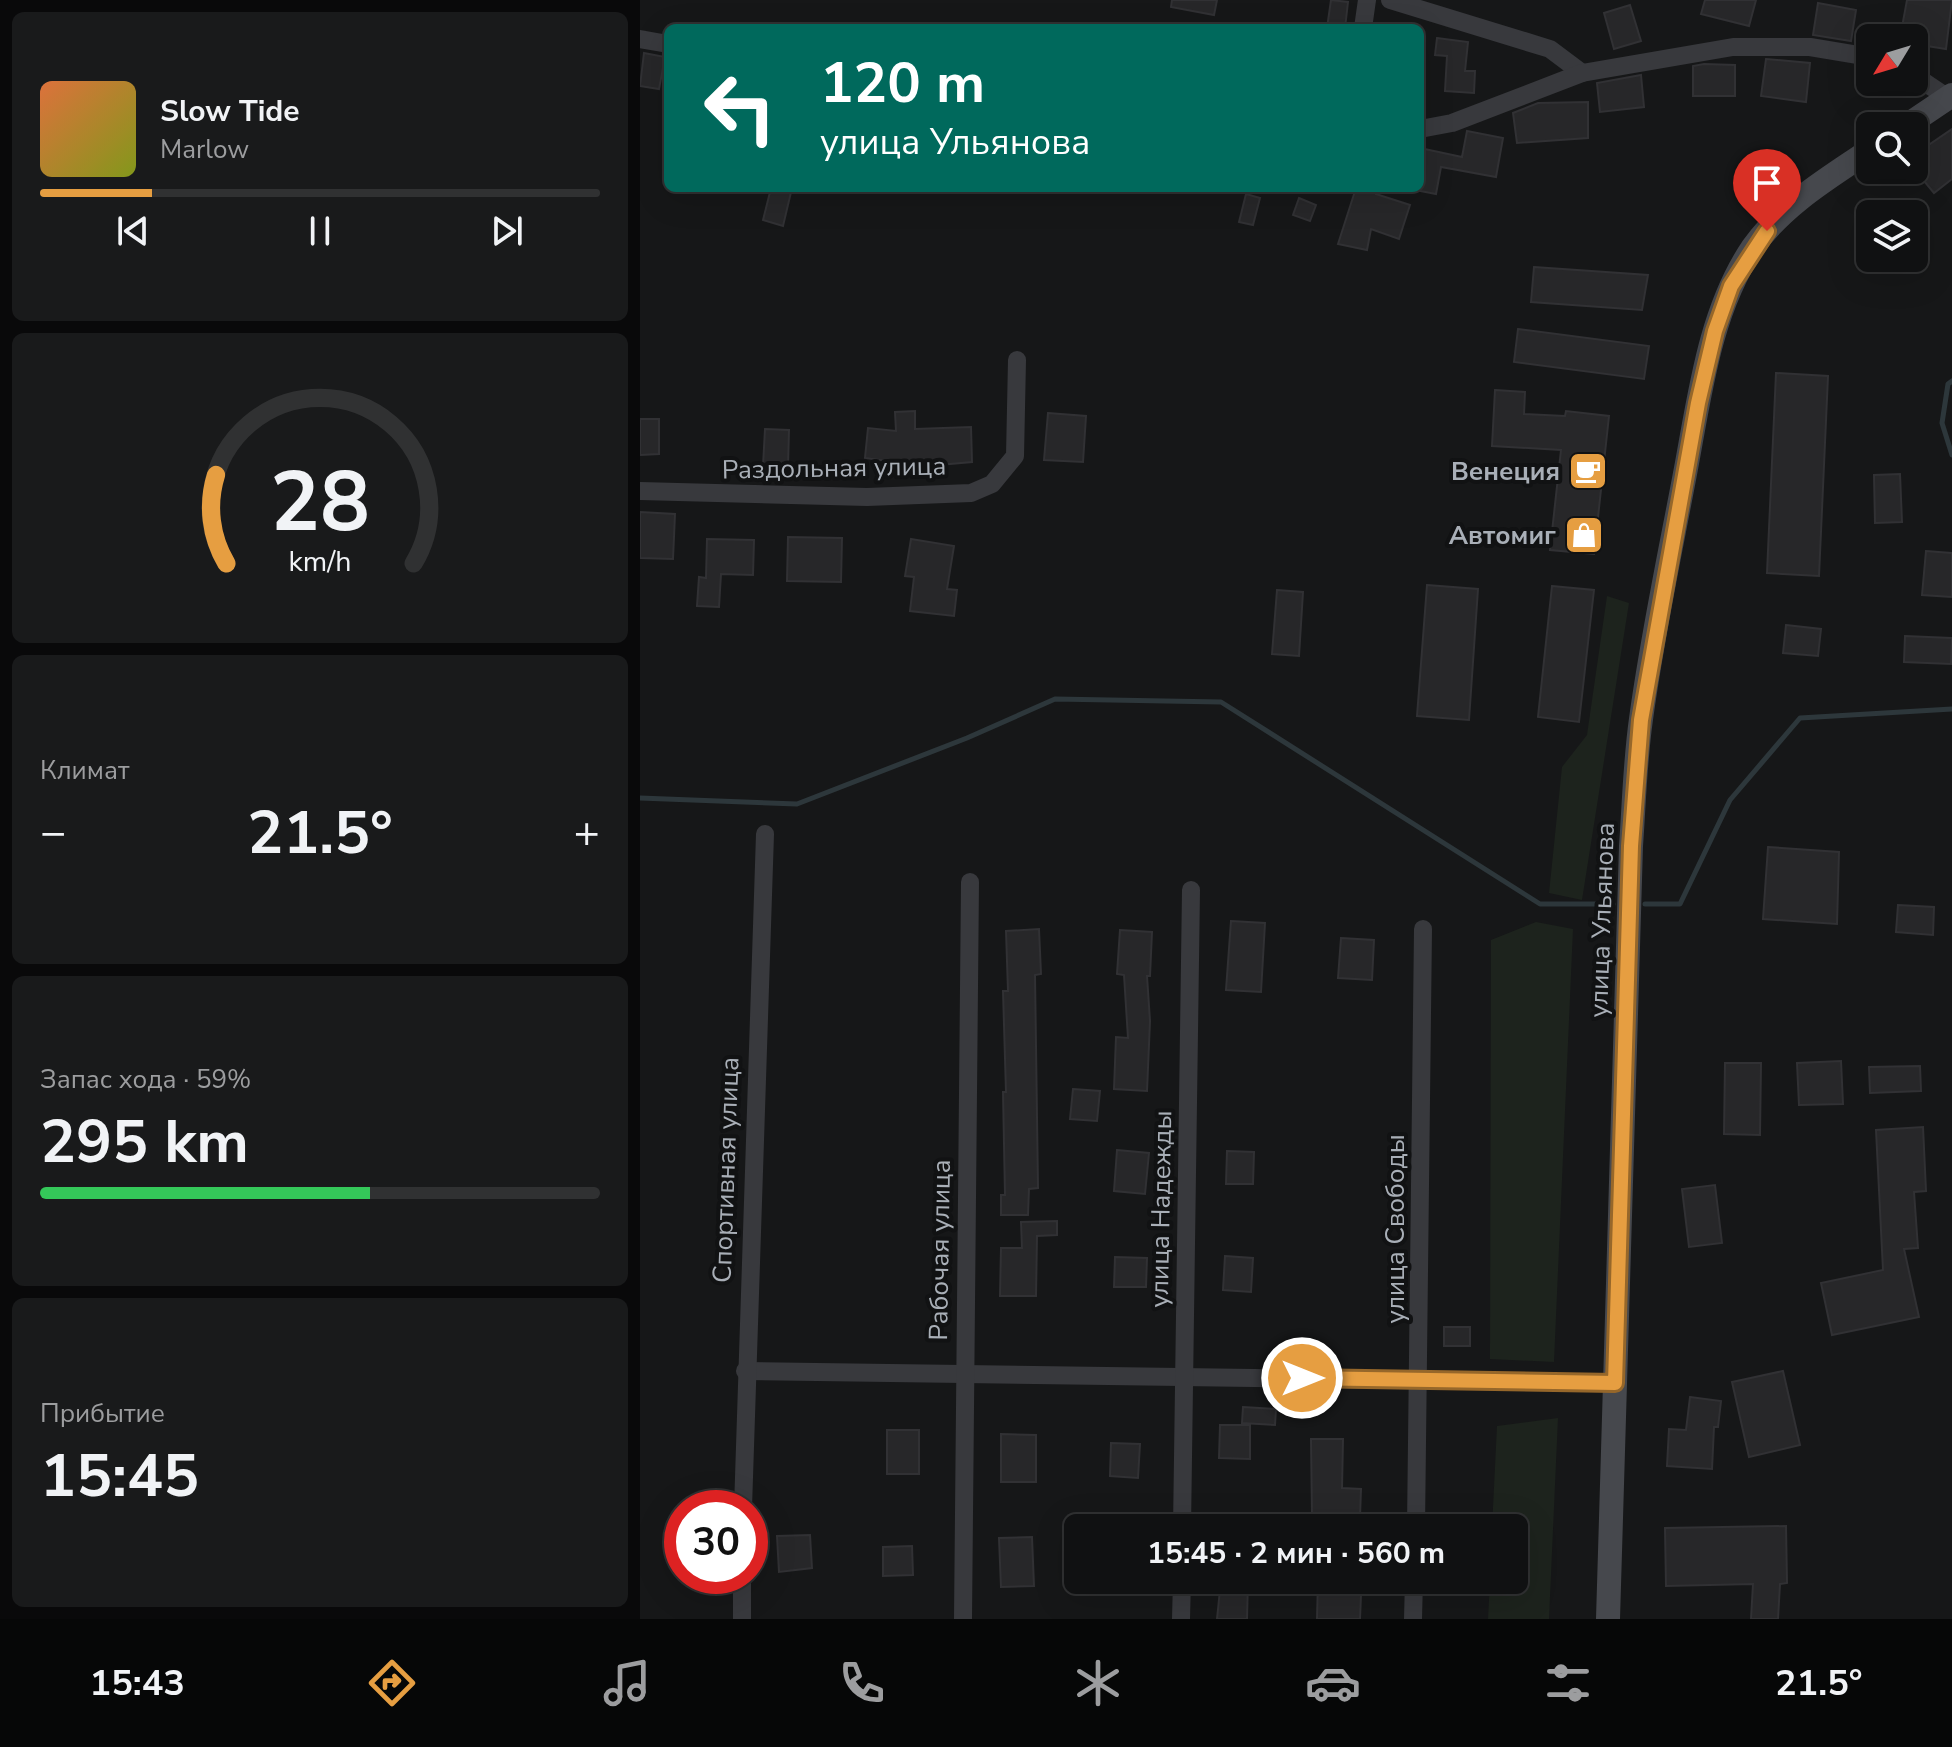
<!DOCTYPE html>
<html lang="ru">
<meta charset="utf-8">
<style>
body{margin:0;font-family:"Nunito Sans",sans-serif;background:#191a1b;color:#f1f3f6;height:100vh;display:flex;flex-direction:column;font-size:30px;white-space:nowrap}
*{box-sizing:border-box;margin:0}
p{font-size:26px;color:#9c9d9f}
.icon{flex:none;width:44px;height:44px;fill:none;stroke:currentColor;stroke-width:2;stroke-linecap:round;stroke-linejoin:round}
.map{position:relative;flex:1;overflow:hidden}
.drawer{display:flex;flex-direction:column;gap:12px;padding:12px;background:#09090a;width:640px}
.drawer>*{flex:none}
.banner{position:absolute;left:24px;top:24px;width:760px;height:168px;border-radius:12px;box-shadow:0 8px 32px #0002,0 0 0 2px #303132;background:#00695c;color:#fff;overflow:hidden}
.needle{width:52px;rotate:232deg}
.buttons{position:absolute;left:1216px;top:24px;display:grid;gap:16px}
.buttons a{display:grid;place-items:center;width:72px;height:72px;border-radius:12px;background:#101112;box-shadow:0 8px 32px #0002,0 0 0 2px #303132;font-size:40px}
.speed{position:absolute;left:24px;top:1490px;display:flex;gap:16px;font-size:40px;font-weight:700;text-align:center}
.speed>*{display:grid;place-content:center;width:104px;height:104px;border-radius:50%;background:#101112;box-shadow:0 8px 32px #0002,0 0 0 2px #303132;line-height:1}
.speed .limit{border:12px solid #d22;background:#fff;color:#111}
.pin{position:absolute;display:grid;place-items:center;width:68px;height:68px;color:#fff;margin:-82px -34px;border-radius:50% 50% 50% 0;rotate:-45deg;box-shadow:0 0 8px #0007}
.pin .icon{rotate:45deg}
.me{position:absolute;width:88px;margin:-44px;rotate:90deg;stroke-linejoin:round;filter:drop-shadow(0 0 6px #0008)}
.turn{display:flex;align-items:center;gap:28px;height:168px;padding:0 24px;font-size:36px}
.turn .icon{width:104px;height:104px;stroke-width:2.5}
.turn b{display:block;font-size:56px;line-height:68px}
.big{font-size:60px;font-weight:700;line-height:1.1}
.drawer .widget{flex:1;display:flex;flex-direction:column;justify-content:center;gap:12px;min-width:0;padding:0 28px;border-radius:12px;background:#191a1b}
.drawer .dial{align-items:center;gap:0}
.dial svg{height:208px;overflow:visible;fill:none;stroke:#303132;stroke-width:7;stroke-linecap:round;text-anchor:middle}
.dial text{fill:#f1f3f6;stroke:none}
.song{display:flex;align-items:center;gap:24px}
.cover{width:96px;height:96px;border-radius:12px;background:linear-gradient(135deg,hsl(20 70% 55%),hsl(70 70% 35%))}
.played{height:8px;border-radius:4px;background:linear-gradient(90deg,#e69e41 20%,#303132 20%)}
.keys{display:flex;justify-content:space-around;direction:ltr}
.heat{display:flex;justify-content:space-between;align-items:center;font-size:44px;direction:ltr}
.charge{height:12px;border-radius:6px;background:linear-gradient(90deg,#34c759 59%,#303132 0)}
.trip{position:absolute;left:424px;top:1514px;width:464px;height:80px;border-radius:12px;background:#101112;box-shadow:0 8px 32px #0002,0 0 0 2px #303132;font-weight:700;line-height:80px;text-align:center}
.tabs{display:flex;height:128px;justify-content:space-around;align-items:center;background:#060707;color:#9c9d9f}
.tabs .icon{width:56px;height:56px}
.tabs .on{color:#e69e41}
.tabs b{font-size:36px;color:#f1f3f6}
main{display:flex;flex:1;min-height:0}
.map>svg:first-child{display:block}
.green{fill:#1d231d}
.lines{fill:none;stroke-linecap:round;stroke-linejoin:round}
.stream{stroke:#2d373b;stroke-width:5}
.building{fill:#272729;stroke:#313134;stroke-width:2}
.minor{stroke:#38393d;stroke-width:18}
.secondary{stroke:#46484d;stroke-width:24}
.route-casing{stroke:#96672a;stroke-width:20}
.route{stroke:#e69e41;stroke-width:14}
.labels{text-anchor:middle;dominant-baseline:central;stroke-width:8;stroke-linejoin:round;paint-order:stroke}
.street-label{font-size:26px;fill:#a9afb7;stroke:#111213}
.poi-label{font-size:26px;font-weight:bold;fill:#a9afb7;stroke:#111213;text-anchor:end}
</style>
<main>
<section class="drawer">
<div class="widget">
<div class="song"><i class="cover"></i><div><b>Slow Tide</b><p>Marlow</p></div></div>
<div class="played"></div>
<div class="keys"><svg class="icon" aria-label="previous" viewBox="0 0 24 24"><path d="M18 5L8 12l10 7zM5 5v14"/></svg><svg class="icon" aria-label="pause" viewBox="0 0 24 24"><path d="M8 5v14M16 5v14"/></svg><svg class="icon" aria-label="next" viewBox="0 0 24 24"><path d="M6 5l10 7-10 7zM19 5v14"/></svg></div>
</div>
<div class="widget dial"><svg viewBox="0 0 100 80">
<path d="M14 69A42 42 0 1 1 86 69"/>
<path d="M14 69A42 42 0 0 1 10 35" stroke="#e69e41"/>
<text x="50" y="56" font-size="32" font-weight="700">28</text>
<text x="50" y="72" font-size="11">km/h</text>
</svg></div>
<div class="widget"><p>Климат</p>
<div class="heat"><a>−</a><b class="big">21.5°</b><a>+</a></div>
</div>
<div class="widget"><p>Запас хода · 59%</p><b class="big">295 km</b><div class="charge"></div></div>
<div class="widget"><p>Прибытие</p><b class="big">15:45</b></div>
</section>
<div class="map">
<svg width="1312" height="1619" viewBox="0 0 1312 1619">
<rect width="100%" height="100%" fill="#161718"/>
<g class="green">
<path d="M967,596L989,603L942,900L909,893L922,767L947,735Z"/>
<path d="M896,922L933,929L914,1362L850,1359L851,940Z"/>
<path d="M918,1418L909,1619H848L850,1580H874V1528H852L857,1426Z"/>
</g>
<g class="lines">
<g class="stream">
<path d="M1312,381L1308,384L1302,423L1312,455"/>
<path d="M0,798L157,804L327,738L415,699L581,702L900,904H973"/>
<path d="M1005,904H1040L1090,800L1160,718L1312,709"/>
</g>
</g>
<g class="building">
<path d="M532,0H577L574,15L531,7Z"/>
<path d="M691,0L708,2L705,28H687Z"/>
<path d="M1065,0H1116L1109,26L1061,14Z"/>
<path d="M1267,0H1312L1306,49L1274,44V38H1260Z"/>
<path d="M1178,3L1216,10L1211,41L1173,35Z"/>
<path d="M990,5L1001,41L974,49L964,13Z"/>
<path d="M797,38L828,42L825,71H835L834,93L805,91L807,56L795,55Z"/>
<path d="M4,53L25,57L19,89L0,86Z"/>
<path d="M1126,59L1170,63L1166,102L1121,96Z"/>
<path d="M1064,64L1095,65V96H1053V66Z"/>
<path d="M1001,75L1004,107L960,112L957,83Z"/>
<path d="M948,102V138L877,143L873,113L898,103Z"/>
<path d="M1312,129V179L1294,193L1274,169V155Z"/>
<path d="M827,131L863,138L856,177L801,167L796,194L780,191V148L822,157Z"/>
<path d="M131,188H152L143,226L123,220Z"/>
<path d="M716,188H737L736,194L770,205L759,239L731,229L727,250L698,244Z"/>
<path d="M606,194L620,198L613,225L599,222Z"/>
<path d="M659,198L676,205L670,221L653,215Z"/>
<path d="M894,267L1008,275L1002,310L891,302Z"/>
<path d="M878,329L1009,346L1004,379L874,362Z"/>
<path d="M1136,373L1188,376L1179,576L1127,573Z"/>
<path d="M855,390L885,392L884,414L925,416L926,411L969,416L954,554L910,550L921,450L852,446Z"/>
<path d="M275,411V429L331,427L332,462L254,469L255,462L225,458L228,428L256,431L255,412Z"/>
<path d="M408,413L446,416L443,462L404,460Z"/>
<path d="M0,419H19V454L0,455Z"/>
<path d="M125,429L149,430L148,467L123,466Z"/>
<path d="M1260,474L1262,522L1235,523L1234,475Z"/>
<path d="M0,512L35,514L33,559L0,558Z"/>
<path d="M148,537L202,538L201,582L147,581Z"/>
<path d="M67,539L114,540L113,575L81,574L79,607L57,606L59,577L66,578Z"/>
<path d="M271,539L314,546L307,589L317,590L314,616L270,611L274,577L265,576Z"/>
<path d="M1286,551L1312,553V597L1282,595Z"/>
<path d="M787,585L838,589L829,720L777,716Z"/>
<path d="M912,586L954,590L939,722L898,717Z"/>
<path d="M637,590L663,592L659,656L632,654Z"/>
<path d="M1146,625L1181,629L1178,656L1143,653Z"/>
<path d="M1265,636L1312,638L1311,664L1264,662Z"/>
<path d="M1128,847L1199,852L1197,924L1123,919Z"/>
<path d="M1258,905L1294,907L1293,935L1256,932Z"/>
<path d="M591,921L625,923L621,992L586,990Z"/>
<path d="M399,929L401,974L395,975L398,1188L389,1189L388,1215H361V1195H365L363,1092H366L363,991H368L366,931Z"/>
<path d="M480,930L512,932L510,976H507L510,1021L507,1091L474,1089L476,1037L488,1038L484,975L477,974Z"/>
<path d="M701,938L734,940L732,980L698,978Z"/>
<path d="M1201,1061L1203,1104L1159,1105L1157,1063Z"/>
<path d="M1085,1063H1121L1120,1135L1084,1134Z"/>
<path d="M1280,1066L1281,1091L1230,1093L1229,1067Z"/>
<path d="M433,1089L460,1091L457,1121L430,1119Z"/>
<path d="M1283,1127L1286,1191L1274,1192L1278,1248L1264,1249L1279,1317L1192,1335L1181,1283L1243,1270L1236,1130Z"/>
<path d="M477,1150L509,1153L505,1194L474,1191Z"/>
<path d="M587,1151L614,1152L613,1184H586Z"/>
<path d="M1075,1185L1082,1243L1049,1247L1042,1189Z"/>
<path d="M417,1221V1235L397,1236L396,1296H360L361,1248H382L381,1222Z"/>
<path d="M585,1256L613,1258L611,1292L583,1290Z"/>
<path d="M475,1257L507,1258L506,1287H474Z"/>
<rect x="804" y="1327" width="26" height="19"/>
<path d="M1143,1371L1160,1445L1109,1457L1092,1382Z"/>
<path d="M1050,1397L1081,1401L1078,1427H1074L1072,1469L1027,1466L1029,1429L1046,1430Z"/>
<path d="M603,1407L636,1409L635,1425L602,1423Z"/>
<path d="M580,1425H610V1459L579,1458Z"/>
<rect x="247" y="1430" width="32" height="44"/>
<path d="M361,1434L396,1435V1482H361Z"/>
<path d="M671,1439H703L702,1488L721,1489L720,1517L672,1515Z"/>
<path d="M471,1443L500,1444L498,1478L470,1476Z"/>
<path d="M1146,1526L1147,1583L1140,1584L1138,1619H1111L1113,1584L1026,1586L1025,1528Z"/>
<path d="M170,1535L172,1568L139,1572L137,1536Z"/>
<path d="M392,1537L394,1586L361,1587L359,1538Z"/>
<path d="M272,1546L273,1575L243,1576V1547Z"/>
<path d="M581,1580H608L607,1619H577Z"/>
<path d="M678,1580H702V1595H721L720,1619H677Z"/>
</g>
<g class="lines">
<g class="minor">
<path d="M750,0L910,49L942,73"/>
<path d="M723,28L727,0"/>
<path d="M0,39L28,44"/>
<path d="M1274,75L1308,98"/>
<path d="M780,129L812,123L942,73L1093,47H1170L1230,57"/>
<path d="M0,491L227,497L331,493L352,484L375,456L377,360"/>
<path d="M105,1371L975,1383"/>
<path d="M103,1508L125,834"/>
<path d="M542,1528L551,890"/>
<path d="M776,1528L783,929"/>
<path d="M102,1619V1576"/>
<path d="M323,1619L330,882"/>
<path d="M541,1619L542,1580"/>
<path d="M773,1619L774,1580"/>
</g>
<g class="secondary">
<path d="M1266,126L1312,95"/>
<path d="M968,1619L991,846C994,804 995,761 1001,719C1012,638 1029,558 1044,479C1059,402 1068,313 1113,247C1143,205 1188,178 1230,150"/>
</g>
</g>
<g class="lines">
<g class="route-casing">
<path id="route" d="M662,1378L975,1383L991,846L1001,720L1058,403L1075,331L1091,286L1127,231"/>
</g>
<use href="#route" class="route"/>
</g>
<defs>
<g id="cafe-square" transform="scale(2)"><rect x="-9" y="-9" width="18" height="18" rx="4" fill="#e69e41" stroke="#111213"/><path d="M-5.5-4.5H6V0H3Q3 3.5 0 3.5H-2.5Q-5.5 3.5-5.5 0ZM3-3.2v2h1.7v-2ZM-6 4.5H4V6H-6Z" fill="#fff"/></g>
<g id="shop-square" transform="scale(2)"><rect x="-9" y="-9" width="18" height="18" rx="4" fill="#e69e41" stroke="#111213"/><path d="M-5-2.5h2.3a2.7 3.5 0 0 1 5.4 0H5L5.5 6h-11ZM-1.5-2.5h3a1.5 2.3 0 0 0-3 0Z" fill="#fff"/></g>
</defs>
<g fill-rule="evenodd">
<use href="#cafe-square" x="948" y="471"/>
<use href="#shop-square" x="944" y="535"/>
</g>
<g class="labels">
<g class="street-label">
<text transform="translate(194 468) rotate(-1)">Раздольная улица</text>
<text transform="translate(962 920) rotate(-88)">улица Ульянова</text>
<text transform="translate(86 1170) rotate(-88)">Спортивная улица</text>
<text transform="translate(521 1209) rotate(-89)">улица Надежды</text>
<text transform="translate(755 1229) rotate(-90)">улица Свободы</text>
<text transform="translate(300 1250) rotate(-89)">Рабочая улица</text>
</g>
<g class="poi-label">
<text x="920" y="471">Венеция</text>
<text x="916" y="535">Автомиг</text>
</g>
</g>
</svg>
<div class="buttons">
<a><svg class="needle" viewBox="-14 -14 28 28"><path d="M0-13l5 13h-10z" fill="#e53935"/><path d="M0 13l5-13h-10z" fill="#9c9d9f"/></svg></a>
<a><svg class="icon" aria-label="search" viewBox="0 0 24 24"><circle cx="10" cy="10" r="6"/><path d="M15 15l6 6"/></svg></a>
<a><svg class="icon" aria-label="layers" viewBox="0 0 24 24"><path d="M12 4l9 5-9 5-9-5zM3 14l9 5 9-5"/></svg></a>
</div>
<div class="speed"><div class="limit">30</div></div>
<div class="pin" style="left:1127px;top:231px;background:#d93025"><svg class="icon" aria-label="arrive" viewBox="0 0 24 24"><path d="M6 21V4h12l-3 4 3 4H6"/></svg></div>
<svg class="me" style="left:662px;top:1378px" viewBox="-20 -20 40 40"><circle r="17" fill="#e69e41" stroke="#fff" stroke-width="3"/><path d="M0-11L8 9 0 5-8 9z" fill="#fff"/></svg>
<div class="trip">15:45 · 2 мин · 560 m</div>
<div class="banner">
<div class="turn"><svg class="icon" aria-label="left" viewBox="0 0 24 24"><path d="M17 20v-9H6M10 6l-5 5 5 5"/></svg><div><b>120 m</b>улица Ульянова</div></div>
</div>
</div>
</main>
<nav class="tabs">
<b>15:43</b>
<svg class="icon on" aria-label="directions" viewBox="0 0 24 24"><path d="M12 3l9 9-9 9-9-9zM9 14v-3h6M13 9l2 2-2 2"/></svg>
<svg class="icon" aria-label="music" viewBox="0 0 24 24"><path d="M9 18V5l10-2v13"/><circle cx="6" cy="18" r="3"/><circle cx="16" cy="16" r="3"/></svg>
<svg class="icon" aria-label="phone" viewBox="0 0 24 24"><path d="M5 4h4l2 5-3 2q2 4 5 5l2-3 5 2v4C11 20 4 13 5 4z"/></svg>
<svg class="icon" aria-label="climate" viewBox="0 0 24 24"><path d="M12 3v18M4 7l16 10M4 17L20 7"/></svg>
<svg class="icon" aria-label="car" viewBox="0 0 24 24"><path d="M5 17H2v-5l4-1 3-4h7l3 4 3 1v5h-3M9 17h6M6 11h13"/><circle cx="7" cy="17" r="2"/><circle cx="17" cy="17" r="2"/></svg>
<svg class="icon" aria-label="filters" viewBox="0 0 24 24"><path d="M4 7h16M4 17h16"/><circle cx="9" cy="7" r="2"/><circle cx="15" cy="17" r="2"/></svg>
<b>21.5°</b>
</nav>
